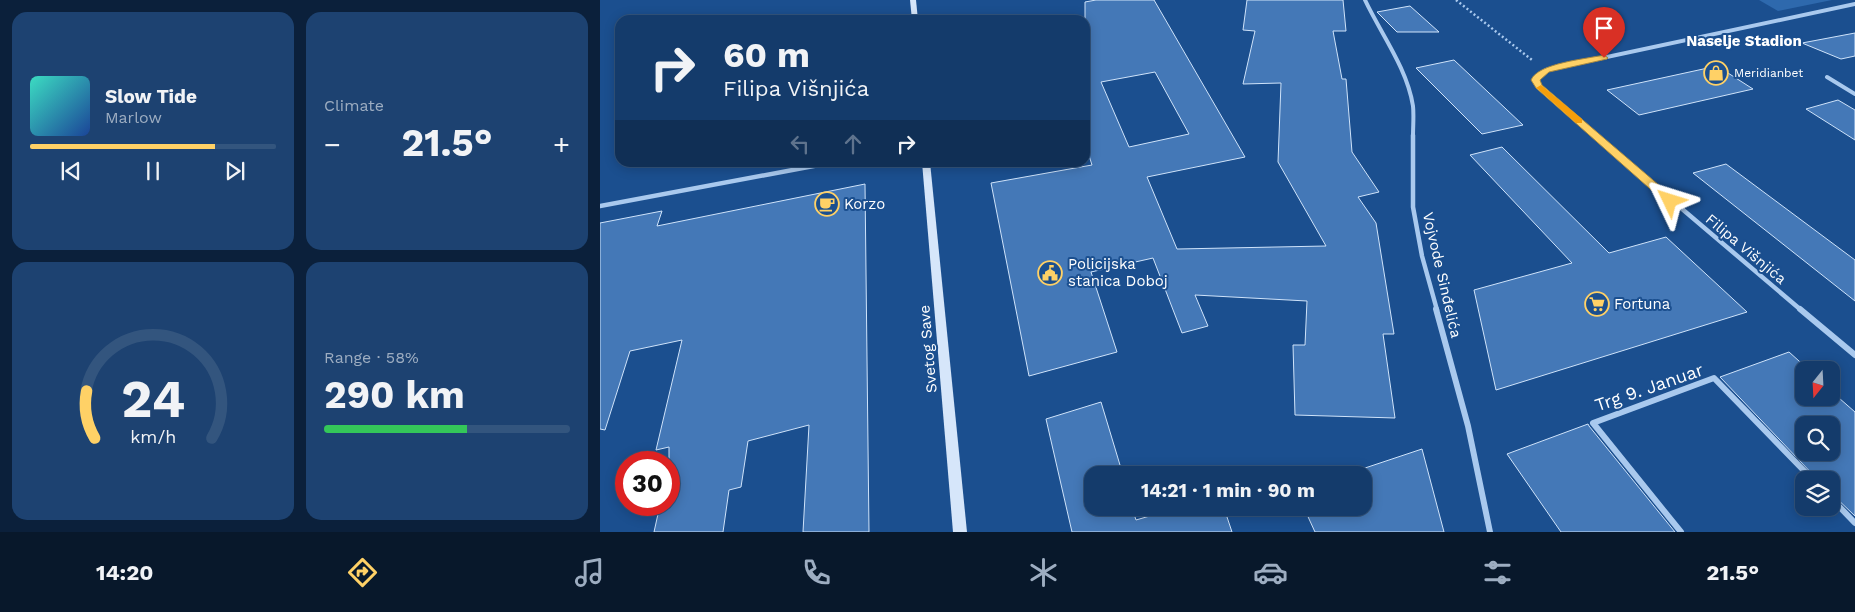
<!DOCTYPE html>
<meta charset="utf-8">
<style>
body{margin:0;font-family:"Work Sans",sans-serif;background:#1d4271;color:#f1f3f6;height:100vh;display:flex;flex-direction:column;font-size:19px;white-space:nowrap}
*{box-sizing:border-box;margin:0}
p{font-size:16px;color:#9dadc1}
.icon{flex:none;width:28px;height:28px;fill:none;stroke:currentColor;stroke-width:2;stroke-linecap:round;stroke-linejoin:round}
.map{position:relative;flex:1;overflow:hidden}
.drawer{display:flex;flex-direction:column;gap:12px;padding:12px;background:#0b203b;width:600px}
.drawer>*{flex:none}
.top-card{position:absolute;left:15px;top:15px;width:475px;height:152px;border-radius:15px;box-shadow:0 2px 12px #0003,0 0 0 1px #33557e;background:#143b6b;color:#f1f3f6;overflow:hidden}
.needle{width:32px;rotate:198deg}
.controls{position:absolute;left:1195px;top:361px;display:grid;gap:10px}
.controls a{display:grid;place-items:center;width:45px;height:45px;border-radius:10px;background:#143b6b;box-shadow:0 2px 12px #0003,0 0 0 1px #33557e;font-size:25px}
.speed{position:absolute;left:15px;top:451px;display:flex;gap:10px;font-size:25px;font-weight:700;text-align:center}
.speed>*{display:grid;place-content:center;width:65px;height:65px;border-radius:50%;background:#143b6b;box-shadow:0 2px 12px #0003,0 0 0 1px #33557e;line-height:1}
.speed .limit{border:8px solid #d22;background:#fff;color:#111}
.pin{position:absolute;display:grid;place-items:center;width:42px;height:42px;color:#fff;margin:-51px -21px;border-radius:50% 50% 50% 0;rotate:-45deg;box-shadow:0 0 5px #0007}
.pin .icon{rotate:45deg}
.me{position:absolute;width:55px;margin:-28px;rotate:311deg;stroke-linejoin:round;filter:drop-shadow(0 0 4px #0008)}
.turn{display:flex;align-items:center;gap:18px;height:105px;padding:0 25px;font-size:22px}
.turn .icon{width:65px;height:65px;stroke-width:2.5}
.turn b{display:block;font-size:35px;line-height:42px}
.lanes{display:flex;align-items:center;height:48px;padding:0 25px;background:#0003;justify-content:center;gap:25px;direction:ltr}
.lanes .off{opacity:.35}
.big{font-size:38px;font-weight:700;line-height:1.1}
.drawer .card{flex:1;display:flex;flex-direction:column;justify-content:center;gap:8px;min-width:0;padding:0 18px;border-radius:15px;background:#1d4271}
.drawer .dial{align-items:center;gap:0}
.dial svg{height:130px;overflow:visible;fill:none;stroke:#33557e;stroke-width:7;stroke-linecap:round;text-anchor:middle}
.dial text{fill:#f1f3f6;stroke:none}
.song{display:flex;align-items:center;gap:15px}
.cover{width:60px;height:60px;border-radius:8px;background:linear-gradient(135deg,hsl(170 70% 55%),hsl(220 70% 35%))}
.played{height:5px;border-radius:2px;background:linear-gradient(90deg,#ffd166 75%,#33557e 75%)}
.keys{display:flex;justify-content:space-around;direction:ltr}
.heat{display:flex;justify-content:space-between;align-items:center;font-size:28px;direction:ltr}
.charge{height:8px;border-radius:4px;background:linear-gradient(90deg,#34c759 58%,#33557e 0)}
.drawer .tiles{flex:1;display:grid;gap:12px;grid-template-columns:repeat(2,1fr)}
.trip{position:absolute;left:484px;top:466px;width:288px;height:50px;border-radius:15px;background:#143b6b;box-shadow:0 2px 12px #0003,0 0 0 1px #33557e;font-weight:700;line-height:50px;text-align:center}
.menu{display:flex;height:80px;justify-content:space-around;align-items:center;background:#08182b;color:#9dadc1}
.menu .icon{width:35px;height:35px}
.menu .on{color:#ffd166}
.menu b{font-size:22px;color:#f1f3f6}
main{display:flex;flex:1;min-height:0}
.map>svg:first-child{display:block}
.green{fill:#2e69ad}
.building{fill:#4478b7;stroke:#cfe3fa;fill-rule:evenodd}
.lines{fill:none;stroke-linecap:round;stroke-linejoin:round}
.path{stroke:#a9c9ee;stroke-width:2.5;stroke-dasharray:2 2.5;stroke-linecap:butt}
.street-far2{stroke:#a9c9ee;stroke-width:4}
.street-far1{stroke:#a9c9ee;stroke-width:4.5}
.street{stroke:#a9c9ee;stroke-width:6}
.secondary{fill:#d6e6fa;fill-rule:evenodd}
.route{fill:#ffd166;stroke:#a68842}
.slow{fill:#f59e0b}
.labels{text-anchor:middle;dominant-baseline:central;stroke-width:4;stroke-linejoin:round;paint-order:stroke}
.far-poi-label{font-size:12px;fill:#fff;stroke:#1b4f8f;text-anchor:start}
.far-quarter-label{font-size:15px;font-weight:bold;fill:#fff;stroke:#1b4f8f}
.poi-label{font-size:15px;fill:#fff;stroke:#1b4f8f;text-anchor:start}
.street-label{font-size:15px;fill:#fff;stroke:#1b4f8f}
.near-street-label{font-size:18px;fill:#fff;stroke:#1b4f8f}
</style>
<main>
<section class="drawer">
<div class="tiles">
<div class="card">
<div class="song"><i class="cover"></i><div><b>Slow Tide</b><p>Marlow</p></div></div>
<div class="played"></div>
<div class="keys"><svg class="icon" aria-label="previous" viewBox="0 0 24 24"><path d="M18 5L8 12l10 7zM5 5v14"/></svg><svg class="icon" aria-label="pause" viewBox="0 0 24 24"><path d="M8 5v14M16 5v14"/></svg><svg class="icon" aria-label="next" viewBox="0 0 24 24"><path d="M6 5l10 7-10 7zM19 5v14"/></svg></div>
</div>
<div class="card"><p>Climate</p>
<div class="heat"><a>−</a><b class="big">21.5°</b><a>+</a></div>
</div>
<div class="card dial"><svg viewBox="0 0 100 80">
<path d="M14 69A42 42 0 1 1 86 69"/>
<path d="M14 69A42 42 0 0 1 9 40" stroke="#ffd166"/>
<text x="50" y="56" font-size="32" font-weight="700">24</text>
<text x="50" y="72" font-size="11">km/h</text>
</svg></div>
<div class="card"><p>Range · 58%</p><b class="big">290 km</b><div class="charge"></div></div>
</div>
</section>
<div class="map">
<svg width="1255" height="532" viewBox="0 0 1255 532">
<rect width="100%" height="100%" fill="#1b4f8f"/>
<path class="green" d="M1159,0H1232L1178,11Z"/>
<g class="building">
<path d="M496,0H554L645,157L547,177L577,249L726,246L678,162L681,83L643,84L655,31L643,30L647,0H743L746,31H733L742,79H746L752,152L779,192L758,197L776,223L794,334H783L795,418L695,415L693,345H705L707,301L595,295L608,326L582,333L553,258L491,272L517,352L429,376L391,183L492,165L485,143V2ZM555,72L589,134L529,147L501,82Z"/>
<path d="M810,6L839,32H797L777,12Z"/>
<path d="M1255,33V56L1241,59L1202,43Z"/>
<path d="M854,60L923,125L882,134L816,68Z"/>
<path d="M1117,66L1153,89L1039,115L1007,90Z"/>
<path d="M1238,100L1255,110V140L1206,109Z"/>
<path d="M902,147L1009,253L1066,237L1147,312L896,390L874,290L972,263L870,155Z"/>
<path d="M1126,164L1255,260V301L1093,173Z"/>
<path d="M265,184L269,532H203L209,425L148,441L141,487L129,490L123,532H54L60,505H69V447L56,450L82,340L30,351L5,430L0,429V223L62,211L57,226Z"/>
<path d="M1189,352L1209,370H1204V398H1231V391L1255,412V516L1231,493V480H1218L1120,377ZM1204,425H1231V452H1204Z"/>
<path d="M501,402L523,475H492V508H532L536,520L577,508H624L632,532H472L446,419Z"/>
<path d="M988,424L989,426L1075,532H961L907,454Z"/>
<path d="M822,449L844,532H715L704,508H762V475H744Z"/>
</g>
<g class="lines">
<path class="path" d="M856,0L932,60"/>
<g class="street-far2">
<path d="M765,0C781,34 807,68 813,106C814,115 813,126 813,137"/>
<path d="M1227,77L1255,94"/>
<path d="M997,137L939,86L936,80L937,76L946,70L1255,4"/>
</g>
<g class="street-far1">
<path d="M813,135V207L822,256L837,310"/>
<path d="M995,135L1201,310"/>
<path d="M0,206L235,162"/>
</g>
<g class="street">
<path d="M836,309L868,426L890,532"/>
<path d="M1200,309L1255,355"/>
<path d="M1231,498L1255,523"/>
<path d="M1081,532L993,423L1114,378L1213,480"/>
</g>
<g class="secondary">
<path d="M310,0H316L318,20H312Z"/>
<path d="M322,162H330L367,532H353Z"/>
</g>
</g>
<path class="route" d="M1004,55L1008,58L1007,59L949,72L940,80L942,85L1074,198V203H1066L936,88L931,80C938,63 986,59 1004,55Z"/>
<path class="slow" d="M941,85L982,119V123H976L938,89L936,88Z"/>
<defs>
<g id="shop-ring" transform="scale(1.25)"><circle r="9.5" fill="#1b4f8f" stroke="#ffd166" stroke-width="1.5"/><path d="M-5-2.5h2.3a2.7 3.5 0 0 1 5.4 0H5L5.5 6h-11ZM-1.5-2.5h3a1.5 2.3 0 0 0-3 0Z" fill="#ffd166"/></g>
<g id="cafe-ring" transform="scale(1.25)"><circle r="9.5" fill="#1b4f8f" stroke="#ffd166" stroke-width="1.5"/><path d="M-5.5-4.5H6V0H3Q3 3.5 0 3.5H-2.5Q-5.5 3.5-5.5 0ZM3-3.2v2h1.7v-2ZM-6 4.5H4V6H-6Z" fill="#ffd166"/></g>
<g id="civic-ring" transform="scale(1.25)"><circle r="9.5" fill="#1b4f8f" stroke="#ffd166" stroke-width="1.5"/><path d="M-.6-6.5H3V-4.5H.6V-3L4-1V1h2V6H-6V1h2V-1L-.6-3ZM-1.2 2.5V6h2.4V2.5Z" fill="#ffd166"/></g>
<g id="supermarket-ring" transform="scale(1.25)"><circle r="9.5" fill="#1b4f8f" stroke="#ffd166" stroke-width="1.5"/><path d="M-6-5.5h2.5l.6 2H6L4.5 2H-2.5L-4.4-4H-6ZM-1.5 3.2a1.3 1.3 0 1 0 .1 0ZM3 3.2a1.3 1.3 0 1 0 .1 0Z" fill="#ffd166"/></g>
</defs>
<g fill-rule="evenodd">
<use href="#shop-ring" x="1116" y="73"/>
<use href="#cafe-ring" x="227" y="204"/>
<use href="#civic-ring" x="450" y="273"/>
<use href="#supermarket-ring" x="997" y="304"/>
</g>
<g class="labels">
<g class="far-poi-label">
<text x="1134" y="73">Meridianbet</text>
</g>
<g class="far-quarter-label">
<text x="1144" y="41">Naselje Stadion</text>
</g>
<g class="poi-label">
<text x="244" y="204">Korzo</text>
<text x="468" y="264">Policijska<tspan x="468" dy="17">stanica Doboj</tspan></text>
<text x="1014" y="304">Fortuna</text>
</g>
<g class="street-label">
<text transform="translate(1146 249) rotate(40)">Filipa Višnjića</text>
<text transform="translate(842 275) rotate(77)">Vojvode Sinđelića</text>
<text transform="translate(328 349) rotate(-95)">Svetog Save</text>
</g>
<g class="near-street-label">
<text transform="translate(1049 387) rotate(-19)">Trg 9. Januar</text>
</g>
</g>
</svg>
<div class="controls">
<a><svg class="needle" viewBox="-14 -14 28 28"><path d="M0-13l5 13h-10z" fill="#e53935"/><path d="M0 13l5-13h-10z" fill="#9dadc1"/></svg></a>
<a><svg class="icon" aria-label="search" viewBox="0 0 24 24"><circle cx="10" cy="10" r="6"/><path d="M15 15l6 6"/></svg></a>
<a><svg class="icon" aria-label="layers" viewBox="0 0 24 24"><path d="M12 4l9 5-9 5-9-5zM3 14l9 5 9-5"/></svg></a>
</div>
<div class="speed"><div class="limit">30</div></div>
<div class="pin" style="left:1004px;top:58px;background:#d93025"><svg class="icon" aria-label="arrive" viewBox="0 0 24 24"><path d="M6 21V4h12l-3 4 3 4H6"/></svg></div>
<svg class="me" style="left:1070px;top:201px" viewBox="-20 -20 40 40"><path d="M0-17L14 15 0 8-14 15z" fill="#ffd166" stroke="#fff" stroke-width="4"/></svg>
<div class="trip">14:21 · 1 min · 90 m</div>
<div class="top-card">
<div class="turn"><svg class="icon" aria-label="right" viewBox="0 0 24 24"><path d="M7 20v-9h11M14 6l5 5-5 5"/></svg><div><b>60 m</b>Filipa Višnjića</div></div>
<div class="lanes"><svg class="icon off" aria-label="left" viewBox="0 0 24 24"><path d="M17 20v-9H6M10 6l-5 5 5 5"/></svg><svg class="icon off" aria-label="ahead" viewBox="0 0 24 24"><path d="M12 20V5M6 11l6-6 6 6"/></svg><svg class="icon" aria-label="right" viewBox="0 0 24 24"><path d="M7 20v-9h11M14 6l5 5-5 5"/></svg></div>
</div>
</div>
</main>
<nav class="menu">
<b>14:20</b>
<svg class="icon on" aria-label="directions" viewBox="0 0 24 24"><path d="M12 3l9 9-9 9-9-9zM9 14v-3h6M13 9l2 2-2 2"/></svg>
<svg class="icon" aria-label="music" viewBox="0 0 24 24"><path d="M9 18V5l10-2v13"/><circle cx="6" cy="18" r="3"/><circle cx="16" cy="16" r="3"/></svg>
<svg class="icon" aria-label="phone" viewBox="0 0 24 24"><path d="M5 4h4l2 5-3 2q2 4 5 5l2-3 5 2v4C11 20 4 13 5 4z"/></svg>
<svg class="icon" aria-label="climate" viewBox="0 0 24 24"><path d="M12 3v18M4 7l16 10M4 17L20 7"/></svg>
<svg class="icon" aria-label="car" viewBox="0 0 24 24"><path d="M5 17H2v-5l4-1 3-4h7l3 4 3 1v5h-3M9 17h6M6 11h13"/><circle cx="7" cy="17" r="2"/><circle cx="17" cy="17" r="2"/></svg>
<svg class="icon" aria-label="filters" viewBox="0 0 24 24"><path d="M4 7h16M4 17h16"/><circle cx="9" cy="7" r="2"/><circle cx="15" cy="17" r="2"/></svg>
<b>21.5°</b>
</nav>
